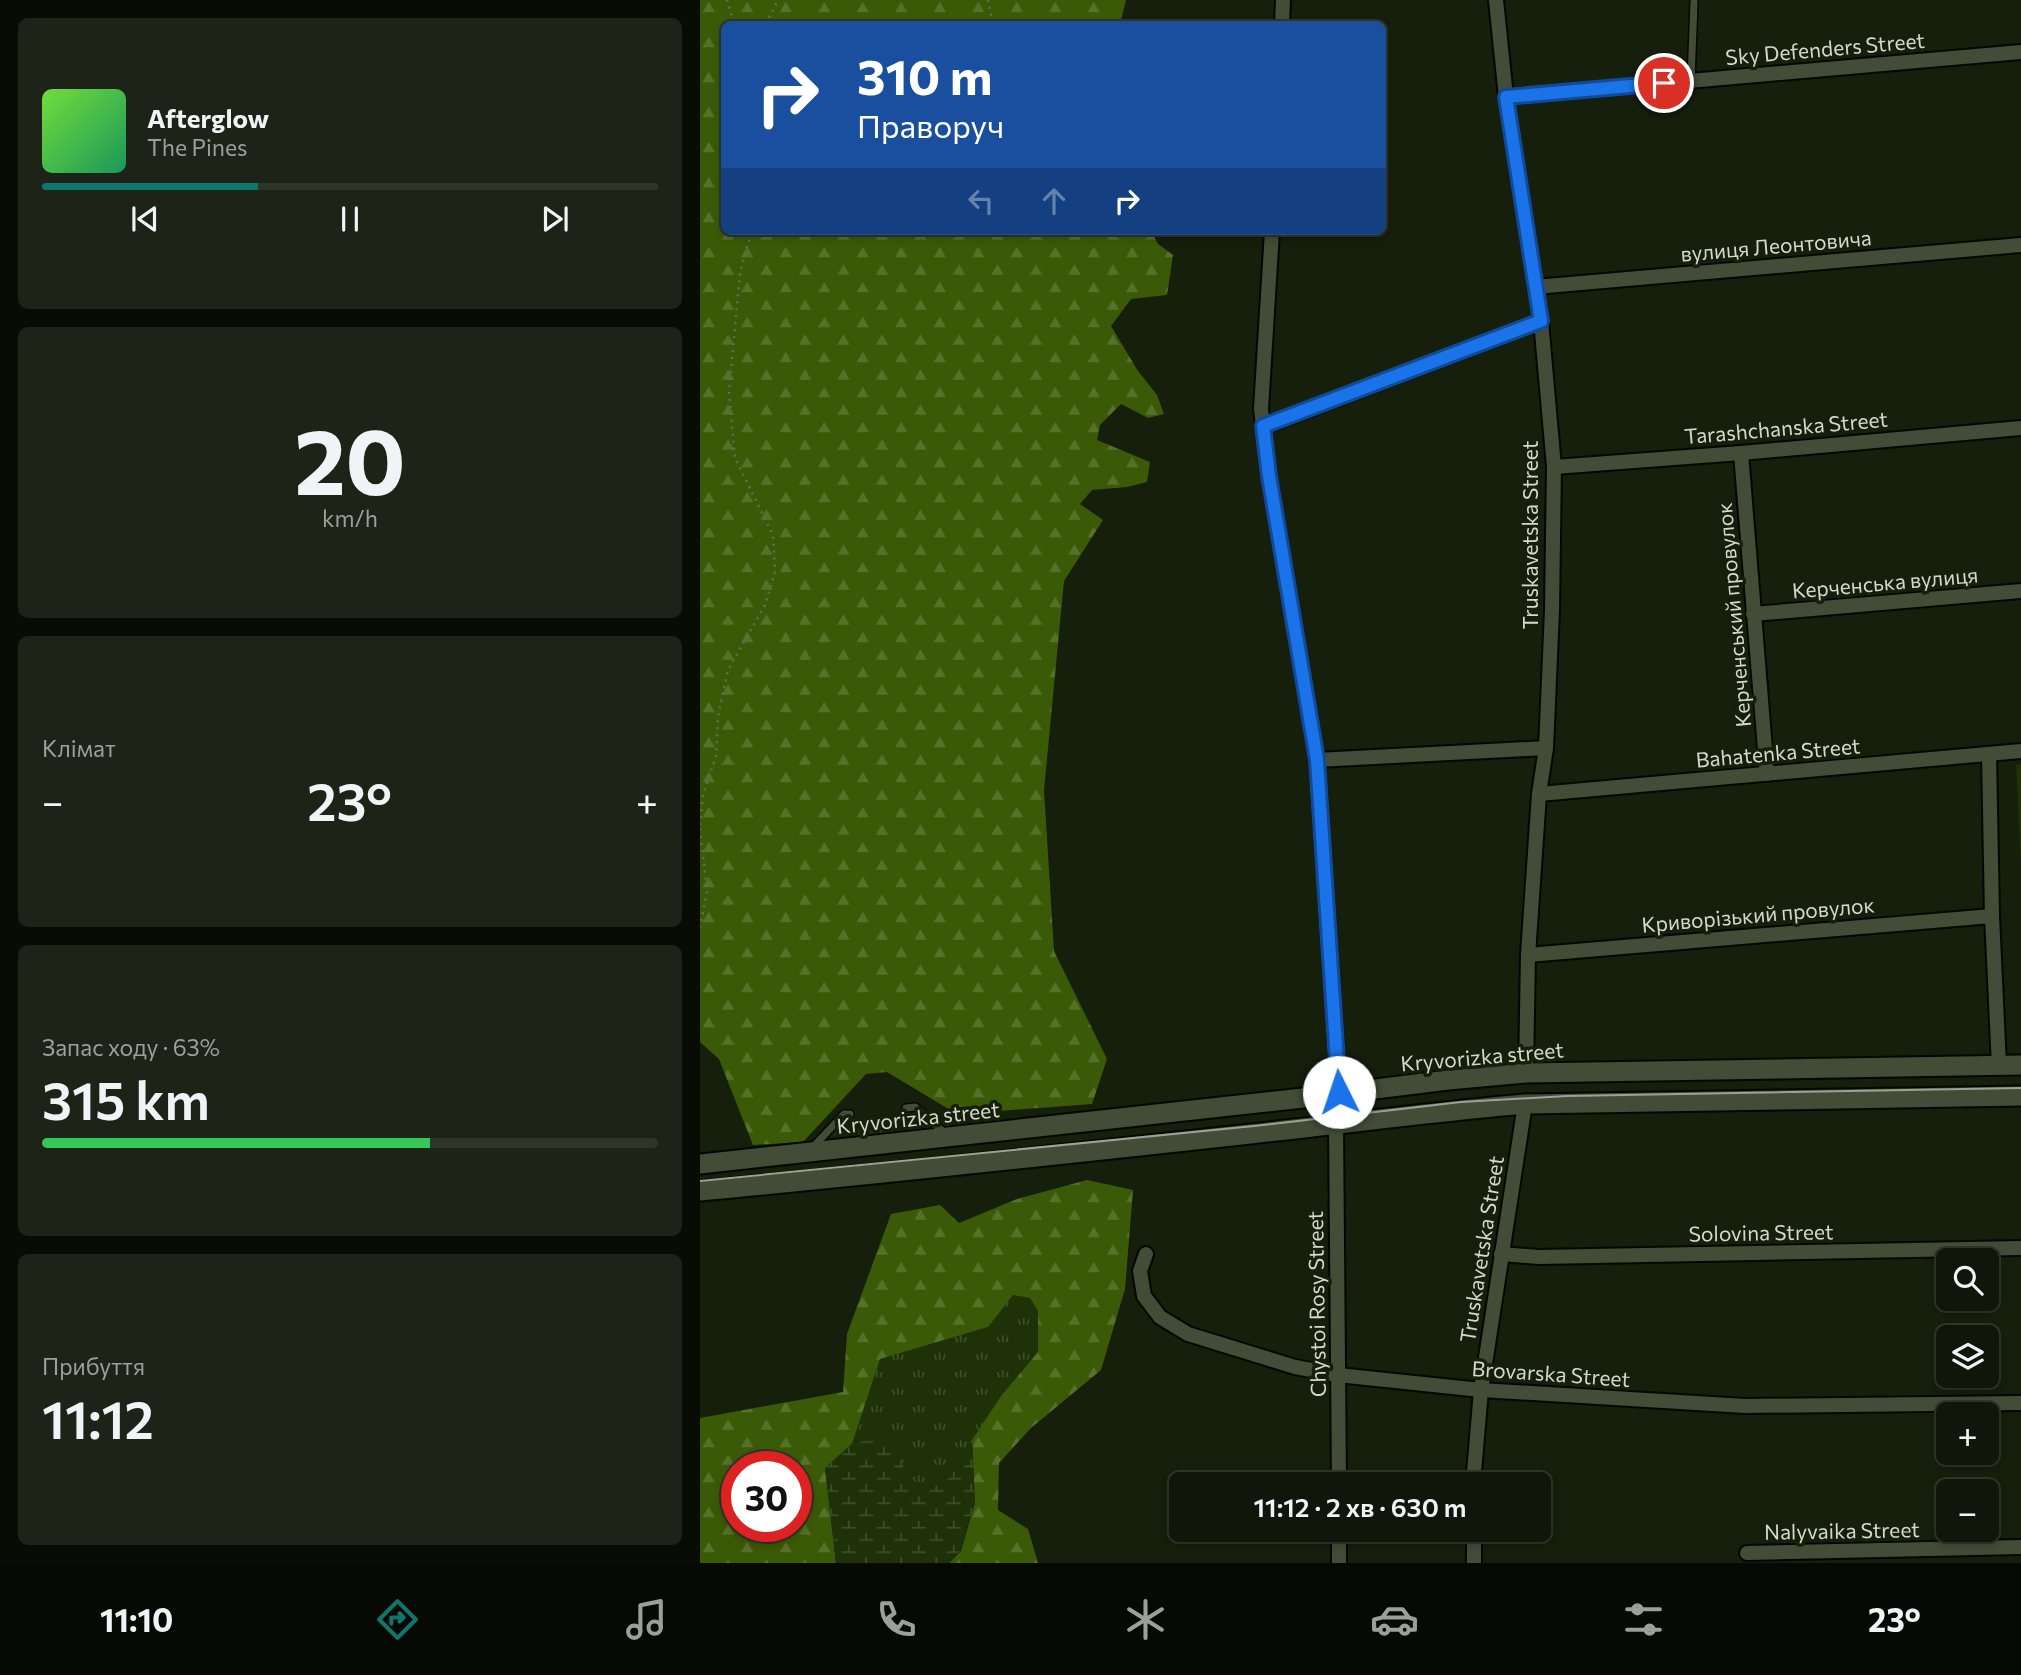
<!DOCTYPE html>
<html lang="uk">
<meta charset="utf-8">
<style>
body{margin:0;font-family:Commissioner,sans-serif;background:#1e2317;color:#f1f3f6;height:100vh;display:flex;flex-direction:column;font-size:26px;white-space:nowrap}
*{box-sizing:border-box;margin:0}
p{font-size:23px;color:#9c9f9c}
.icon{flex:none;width:38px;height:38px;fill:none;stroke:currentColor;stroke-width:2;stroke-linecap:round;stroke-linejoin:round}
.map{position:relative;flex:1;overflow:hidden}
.sheet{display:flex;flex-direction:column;gap:18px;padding:18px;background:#090c05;width:700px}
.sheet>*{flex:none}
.banner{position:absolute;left:21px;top:21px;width:665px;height:214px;border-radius:10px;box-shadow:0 4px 10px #0003,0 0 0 2px #30352a;background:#1a4fa0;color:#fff;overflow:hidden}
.fabs{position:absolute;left:1236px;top:1248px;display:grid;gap:14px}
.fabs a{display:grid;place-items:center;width:63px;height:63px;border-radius:10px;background:#101609;box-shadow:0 4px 10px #0003,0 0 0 2px #30352a;font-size:35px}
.speed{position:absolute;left:21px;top:1451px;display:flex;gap:14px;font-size:35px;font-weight:700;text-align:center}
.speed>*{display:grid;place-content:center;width:91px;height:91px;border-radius:50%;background:#101609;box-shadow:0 4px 10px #0003,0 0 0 2px #30352a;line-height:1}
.speed .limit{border:10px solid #d22;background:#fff;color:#111}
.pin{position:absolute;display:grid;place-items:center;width:60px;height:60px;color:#fff;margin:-30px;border:4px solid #fff;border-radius:50%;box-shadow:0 2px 7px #0007}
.me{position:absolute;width:77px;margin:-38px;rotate:356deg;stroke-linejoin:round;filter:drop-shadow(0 0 5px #0008)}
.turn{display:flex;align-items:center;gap:24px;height:147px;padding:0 21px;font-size:32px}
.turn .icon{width:91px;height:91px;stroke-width:2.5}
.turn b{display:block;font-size:49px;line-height:60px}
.lanes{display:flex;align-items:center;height:66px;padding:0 21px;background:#0003;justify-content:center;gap:35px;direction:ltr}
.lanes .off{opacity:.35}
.big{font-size:52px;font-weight:600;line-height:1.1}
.sheet .card{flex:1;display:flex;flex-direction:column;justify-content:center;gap:10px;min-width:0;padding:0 24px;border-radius:10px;background:#1e2317}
.sheet .dial{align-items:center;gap:0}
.dial b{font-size:91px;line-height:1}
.song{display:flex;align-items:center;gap:21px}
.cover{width:84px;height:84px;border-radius:10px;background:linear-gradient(135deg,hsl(100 70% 55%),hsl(150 70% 35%))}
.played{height:7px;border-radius:4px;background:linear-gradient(90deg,#0f766e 35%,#30352a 35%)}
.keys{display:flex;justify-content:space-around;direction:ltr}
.heat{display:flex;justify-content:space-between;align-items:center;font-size:38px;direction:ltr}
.charge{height:10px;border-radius:5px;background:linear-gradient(90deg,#34c759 63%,#30352a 0)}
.trip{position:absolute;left:469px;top:1472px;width:382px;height:70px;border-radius:10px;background:#101609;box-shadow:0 4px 10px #0003,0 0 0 2px #30352a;font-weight:600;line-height:70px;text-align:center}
.dock{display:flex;height:112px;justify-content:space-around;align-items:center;background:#060904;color:#9c9f9c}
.dock .icon{width:49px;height:49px}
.dock .active{color:#0f766e}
.dock b{font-size:32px;color:#f1f3f6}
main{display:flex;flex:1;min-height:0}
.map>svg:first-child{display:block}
.grass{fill:url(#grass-tufts)}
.forest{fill:url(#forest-firs);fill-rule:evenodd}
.wetland{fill:url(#wetland-marsh)}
.green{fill:#1f3106}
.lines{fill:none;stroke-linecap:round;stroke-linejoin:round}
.service-casing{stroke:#030800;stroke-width:10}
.minor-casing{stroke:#030800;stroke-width:18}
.secondary-casing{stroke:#030800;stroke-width:23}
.path{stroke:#656c5c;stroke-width:2.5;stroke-dasharray:2 5;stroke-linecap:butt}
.service{stroke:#424c37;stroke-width:7}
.minor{stroke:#424c37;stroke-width:14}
.secondary{stroke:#424c37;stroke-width:19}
.tram{stroke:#9ca295;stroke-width:2}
.route-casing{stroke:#114b97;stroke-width:18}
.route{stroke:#1a73e8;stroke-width:12}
.labels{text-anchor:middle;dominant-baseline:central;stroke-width:7;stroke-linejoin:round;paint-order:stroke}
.street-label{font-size:21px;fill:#d3d9cd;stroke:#161e0c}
</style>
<main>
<section class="sheet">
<div class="card">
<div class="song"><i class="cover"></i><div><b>Afterglow</b><p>The Pines</p></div></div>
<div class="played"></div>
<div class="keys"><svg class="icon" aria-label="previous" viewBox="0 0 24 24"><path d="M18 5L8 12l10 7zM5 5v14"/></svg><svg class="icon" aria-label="pause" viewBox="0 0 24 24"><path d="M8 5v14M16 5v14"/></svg><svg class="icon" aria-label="next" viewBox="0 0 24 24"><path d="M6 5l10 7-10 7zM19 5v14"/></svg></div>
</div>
<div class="card dial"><b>20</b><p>km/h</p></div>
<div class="card"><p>Клімат</p>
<div class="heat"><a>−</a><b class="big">23°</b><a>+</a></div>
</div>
<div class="card"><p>Запас ходу · 63%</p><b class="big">315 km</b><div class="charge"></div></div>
<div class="card"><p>Прибуття</p><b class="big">11:12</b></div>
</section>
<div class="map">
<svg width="1321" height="1563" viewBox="0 0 1321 1563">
<defs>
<pattern id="grass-tufts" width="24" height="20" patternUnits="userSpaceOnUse" patternTransform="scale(1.75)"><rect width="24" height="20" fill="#1f3106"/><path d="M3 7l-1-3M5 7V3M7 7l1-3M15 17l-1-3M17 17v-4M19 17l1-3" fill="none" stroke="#3f4e29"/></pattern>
<pattern id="forest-firs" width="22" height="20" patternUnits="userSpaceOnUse" patternTransform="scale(1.75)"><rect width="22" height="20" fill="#3b5a07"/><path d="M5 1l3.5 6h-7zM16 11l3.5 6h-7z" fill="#56712a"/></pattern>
<pattern id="wetland-marsh" width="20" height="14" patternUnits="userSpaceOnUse" patternTransform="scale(1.75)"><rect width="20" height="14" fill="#1f3106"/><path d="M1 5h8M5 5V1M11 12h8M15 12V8" fill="none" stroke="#3f4e29"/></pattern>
</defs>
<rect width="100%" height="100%" fill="#161e0c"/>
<g class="grass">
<path d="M217,1121L225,1125L218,1131L141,1139L132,1135L139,1129Z"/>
<path d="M313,1295L330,1298L338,1311V1352L301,1396L248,1480L223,1493L204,1468L192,1434L152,1444L180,1359L288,1327Z"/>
</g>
<g class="forest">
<path d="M0,0H426L420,24H24V231H451L458,244L473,255L467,295L431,299L411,326L438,371L457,395L464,414L448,418L421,404L400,425L397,440L450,462L447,482L427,487L392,490L380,504L403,520L364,581L344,790L354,951L407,1059L392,1104L257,1114L187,1072L166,1074L103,1142L53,1145L19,1059L0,1042Z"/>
<path d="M387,1180L433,1190L425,1289L401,1370L331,1428L299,1463L298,1510L328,1529L338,1563H249L261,1551L275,1503L272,1440L301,1396L338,1352V1311L330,1298L313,1295L288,1327L180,1359L152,1444L125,1468L136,1563H0V1418L143,1392L147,1334L191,1214L240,1205L259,1223L317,1199ZM37,1466H96V1526H37Z"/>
</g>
<path class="wetland" d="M192,1434L204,1468L223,1493L248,1479L272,1440L275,1503L260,1551L249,1563H136L125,1468L152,1444Z"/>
<path class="green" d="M1321,764V866L1316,765Z"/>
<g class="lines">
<g class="service-casing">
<g id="service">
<path d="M991,80L994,2"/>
<path d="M206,1108L215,1107L245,1133"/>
<path d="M114,1146L144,1114H150"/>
</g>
</g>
<g class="minor-casing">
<g id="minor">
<path d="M796,0L806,97L841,321L854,467L852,610L846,748L839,794L828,955L826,1073"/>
<path d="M582,24L583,0"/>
<path d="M806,97L1321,52"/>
<path d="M572,231L561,409L569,476L617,760L639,1092"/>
<path d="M835,287L1321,245"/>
<path d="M563,427L841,321"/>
<path d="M1041,453L1067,774"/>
<path d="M854,467L1041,453L1321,428"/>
<path d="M1053,614L1321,591"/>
<path d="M1289,754L1292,916L1299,1066"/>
<path d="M617,760L846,748"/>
<path d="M839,794L1321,751"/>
<path d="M828,955L1292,916"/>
<path d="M636,1124L639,1484"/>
<path d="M446,1254L440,1271L444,1296L460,1317L488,1334L595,1367L638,1375L781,1390L1045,1406L1321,1403"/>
<path d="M801,1254L839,1257L1321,1248"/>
<path d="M773,1484L781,1390L825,1104"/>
<path d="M639,1530V1563"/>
<path d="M774,1530V1563"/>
<path d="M1047,1553L1321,1547"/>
</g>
</g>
<g class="secondary-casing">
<g id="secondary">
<path d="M0,1164L603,1098L748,1080L826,1073L1321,1065"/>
<path d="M0,1191C184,1174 367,1154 550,1134C641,1124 733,1112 825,1104L1321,1096"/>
</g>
</g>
<g class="path">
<path d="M27,0L34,24"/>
<path d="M288,0L293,24"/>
<path d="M66,24L78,0"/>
<path d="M0,825L3,795L16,756L18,716L28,670L65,605L75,572L73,535L35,458L29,393L40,273L48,243L55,231"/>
<path d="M0,829L7,892L0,927"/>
</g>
<use href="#service" class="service"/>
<use href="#minor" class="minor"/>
<use href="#secondary" class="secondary"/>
<path class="tram" d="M0,1181L554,1126L761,1102L867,1096L1321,1088"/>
</g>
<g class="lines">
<g class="route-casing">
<path id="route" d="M639,1092L617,760L569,476L563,426L841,321L806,97L964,83"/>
</g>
<use href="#route" class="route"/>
</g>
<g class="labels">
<g class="street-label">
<text transform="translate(1125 48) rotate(-5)">Sky Defenders Street</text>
<text transform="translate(1076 245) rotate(-5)">вулиця Леонтовича</text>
<text transform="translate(1086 427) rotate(-5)">Tarashchanska Street</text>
<text transform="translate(829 535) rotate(-90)">Truskavetska Street</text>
<text transform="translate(1185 582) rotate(-5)">Керченська вулиця</text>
<text transform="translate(1033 615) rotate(-95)">Керченський провулок</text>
<text transform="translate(1078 752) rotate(-5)">Bahatenka Street</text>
<text transform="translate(1058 914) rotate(-5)">Криворізький провулок</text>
<text transform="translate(782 1056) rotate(-5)">Kryvorizka street</text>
<text transform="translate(218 1117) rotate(-6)">Kryvorizka street</text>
<text transform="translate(1061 1232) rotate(-1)">Solovina Street</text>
<text transform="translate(781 1249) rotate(-81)">Truskavetska Street</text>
<text transform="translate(616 1304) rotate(-91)">Chystoi Rosy Street</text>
<text transform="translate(851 1373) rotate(4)">Brovarska Street</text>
<text transform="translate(1142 1530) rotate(-1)">Nalyvaika Street</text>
</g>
</g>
</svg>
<div class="fabs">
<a><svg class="icon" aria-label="search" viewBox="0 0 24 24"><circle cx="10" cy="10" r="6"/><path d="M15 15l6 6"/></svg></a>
<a><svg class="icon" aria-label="layers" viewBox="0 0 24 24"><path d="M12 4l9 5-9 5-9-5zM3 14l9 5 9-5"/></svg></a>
<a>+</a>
<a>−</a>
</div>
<div class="speed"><div class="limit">30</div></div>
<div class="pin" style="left:964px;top:83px;background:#d93025"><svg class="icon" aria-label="arrive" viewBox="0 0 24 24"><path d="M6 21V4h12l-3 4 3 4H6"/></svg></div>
<svg class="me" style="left:639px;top:1092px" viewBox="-20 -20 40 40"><circle r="19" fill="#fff"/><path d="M0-13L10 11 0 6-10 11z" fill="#1a73e8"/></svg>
<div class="trip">11:12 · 2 хв · 630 m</div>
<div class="banner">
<div class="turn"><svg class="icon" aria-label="right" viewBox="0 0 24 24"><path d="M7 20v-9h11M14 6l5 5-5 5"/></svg><div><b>310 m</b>Праворуч</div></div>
<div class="lanes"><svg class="icon off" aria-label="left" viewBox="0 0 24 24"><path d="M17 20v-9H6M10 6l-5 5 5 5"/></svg><svg class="icon off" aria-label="ahead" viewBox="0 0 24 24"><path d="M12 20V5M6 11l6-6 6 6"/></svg><svg class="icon" aria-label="right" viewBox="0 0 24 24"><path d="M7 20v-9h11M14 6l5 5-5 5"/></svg></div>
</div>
</div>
</main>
<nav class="dock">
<b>11:10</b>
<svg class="icon active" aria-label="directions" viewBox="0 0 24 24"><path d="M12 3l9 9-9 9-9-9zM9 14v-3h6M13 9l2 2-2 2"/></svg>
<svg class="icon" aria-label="music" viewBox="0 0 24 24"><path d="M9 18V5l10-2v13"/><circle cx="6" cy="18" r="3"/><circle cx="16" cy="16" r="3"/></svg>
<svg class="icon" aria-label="phone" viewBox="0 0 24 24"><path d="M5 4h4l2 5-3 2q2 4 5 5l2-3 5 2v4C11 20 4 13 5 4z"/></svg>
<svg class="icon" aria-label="climate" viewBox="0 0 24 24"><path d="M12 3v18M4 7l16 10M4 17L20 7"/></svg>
<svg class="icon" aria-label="car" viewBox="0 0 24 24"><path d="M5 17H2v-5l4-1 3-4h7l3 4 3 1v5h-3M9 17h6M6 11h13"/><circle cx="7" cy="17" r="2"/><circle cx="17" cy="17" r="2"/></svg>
<svg class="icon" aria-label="filters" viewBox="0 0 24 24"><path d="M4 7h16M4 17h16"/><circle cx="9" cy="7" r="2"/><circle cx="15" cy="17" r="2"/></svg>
<b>23°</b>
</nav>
